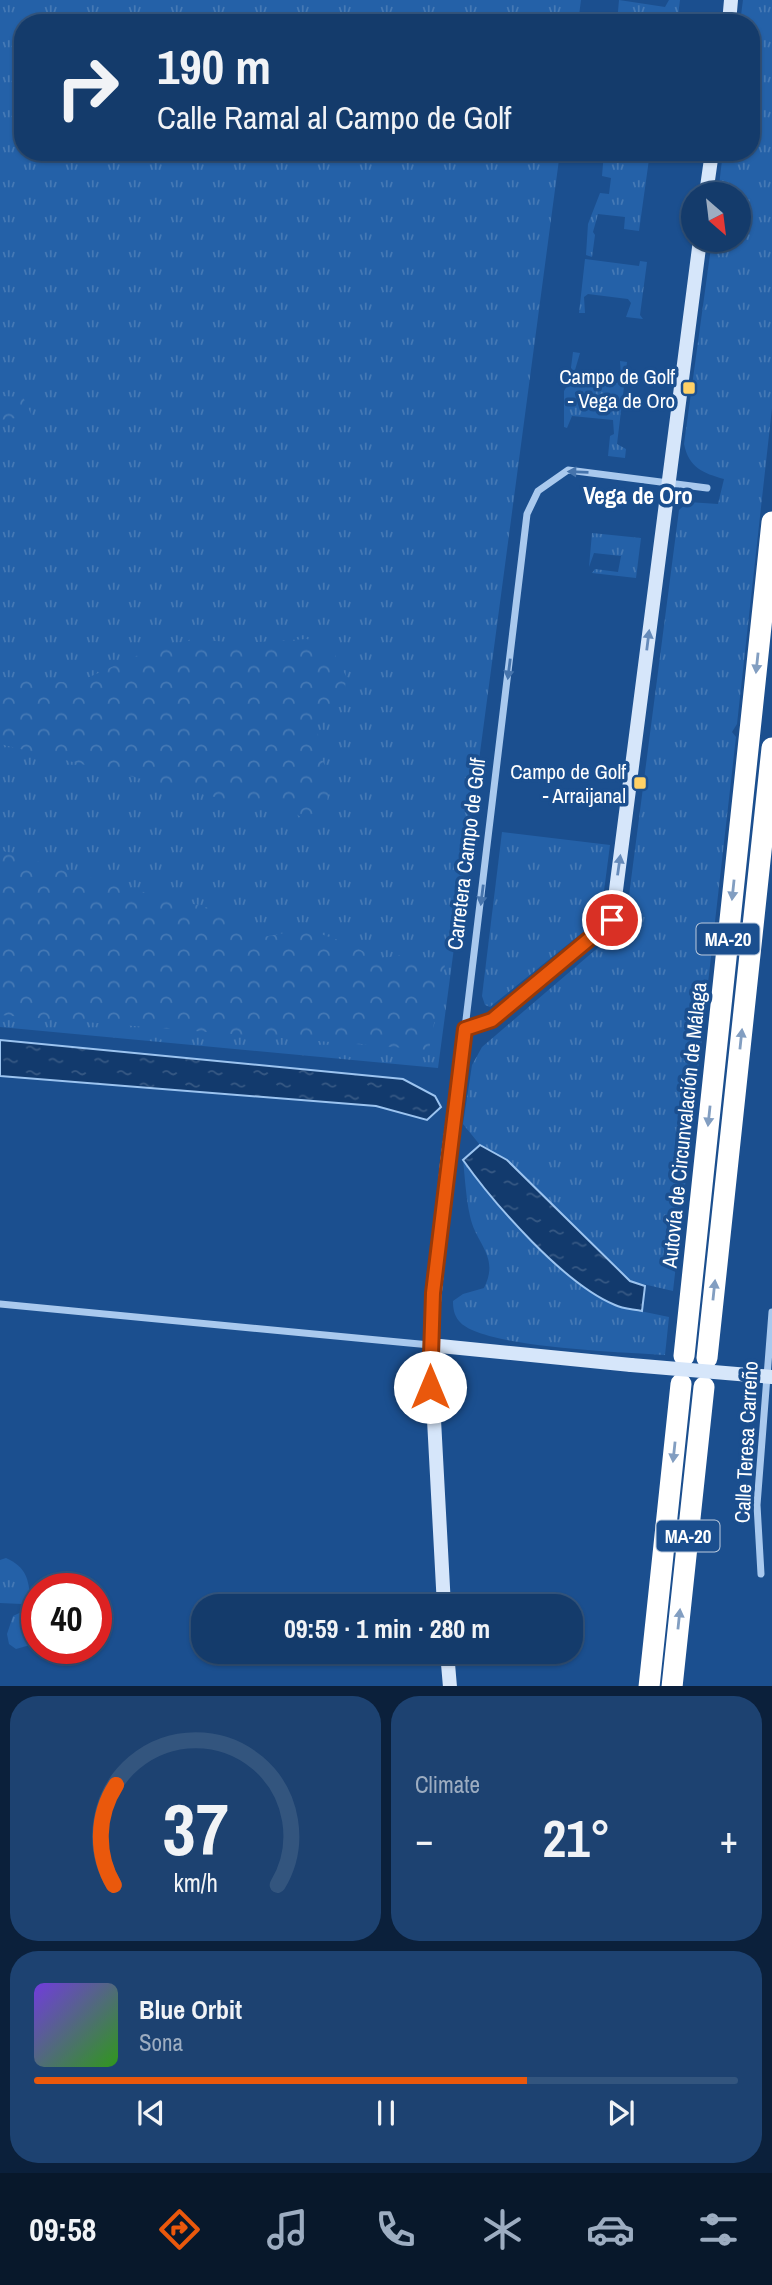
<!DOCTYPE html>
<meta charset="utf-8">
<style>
body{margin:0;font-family:"Archivo Narrow",sans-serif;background:#1d4271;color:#f1f3f6;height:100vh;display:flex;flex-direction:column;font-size:26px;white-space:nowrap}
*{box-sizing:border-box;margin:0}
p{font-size:23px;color:#9dadc1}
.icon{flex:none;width:38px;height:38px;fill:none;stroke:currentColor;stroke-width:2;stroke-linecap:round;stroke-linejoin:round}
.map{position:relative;height:1686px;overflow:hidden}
.drawer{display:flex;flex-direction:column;gap:10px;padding:10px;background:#0b203b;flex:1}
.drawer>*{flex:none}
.banner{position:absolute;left:14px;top:14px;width:746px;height:147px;border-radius:28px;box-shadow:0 2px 5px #0004,0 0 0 2px #33557e;background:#143b6b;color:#f1f3f6;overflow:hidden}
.needle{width:46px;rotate:152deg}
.tools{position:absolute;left:681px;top:182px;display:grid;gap:14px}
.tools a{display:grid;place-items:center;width:70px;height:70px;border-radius:50%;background:#143b6b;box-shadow:0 2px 5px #0004,0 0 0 2px #33557e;font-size:35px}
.speed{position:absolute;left:21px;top:1573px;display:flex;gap:14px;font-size:35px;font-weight:700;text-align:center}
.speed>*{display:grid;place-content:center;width:91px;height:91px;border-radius:50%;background:#143b6b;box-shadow:0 2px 5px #0004,0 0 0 2px #33557e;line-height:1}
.speed .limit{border:10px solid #d22;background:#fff;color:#111}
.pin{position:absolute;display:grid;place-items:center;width:60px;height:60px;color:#fff;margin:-30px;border:4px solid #fff;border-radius:50%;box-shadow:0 2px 7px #0007}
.me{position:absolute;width:77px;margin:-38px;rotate:0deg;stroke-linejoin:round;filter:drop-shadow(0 0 5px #0008)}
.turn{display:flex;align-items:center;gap:24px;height:147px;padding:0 28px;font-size:32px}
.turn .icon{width:91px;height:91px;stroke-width:2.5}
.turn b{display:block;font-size:49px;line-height:60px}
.big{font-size:52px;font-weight:700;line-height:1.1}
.drawer .widget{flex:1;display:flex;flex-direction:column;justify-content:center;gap:10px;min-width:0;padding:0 24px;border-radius:28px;background:#1d4271}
.drawer .dial{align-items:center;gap:0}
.dial svg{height:182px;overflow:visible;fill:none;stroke:#33557e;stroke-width:7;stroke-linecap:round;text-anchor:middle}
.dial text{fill:#f1f3f6;stroke:none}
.song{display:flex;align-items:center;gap:21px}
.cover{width:84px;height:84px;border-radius:10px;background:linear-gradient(135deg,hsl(260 70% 55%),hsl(110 70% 35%))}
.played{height:7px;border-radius:4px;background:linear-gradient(90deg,#ea580c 70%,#33557e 70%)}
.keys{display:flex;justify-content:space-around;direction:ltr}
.heat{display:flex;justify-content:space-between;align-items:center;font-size:38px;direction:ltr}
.drawer .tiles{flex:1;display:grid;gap:10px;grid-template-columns:1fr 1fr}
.widget:last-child{grid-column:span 2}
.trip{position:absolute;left:191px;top:1594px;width:392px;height:70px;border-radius:28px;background:#143b6b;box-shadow:0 2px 5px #0004,0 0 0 2px #33557e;font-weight:700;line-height:70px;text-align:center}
.tab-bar{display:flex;height:112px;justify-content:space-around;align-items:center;background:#08182b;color:#9dadc1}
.tab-bar .icon{width:49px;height:49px}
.tab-bar .on{color:#ea580c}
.tab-bar b{font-size:32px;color:#f1f3f6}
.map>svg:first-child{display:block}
.grass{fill:url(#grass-tufts)}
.forest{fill:url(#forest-crowns)}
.water{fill:url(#water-ripples);stroke:#9cc4f0;stroke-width:2}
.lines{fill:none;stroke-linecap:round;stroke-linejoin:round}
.street{stroke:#a9c9ee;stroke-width:7}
.secondary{stroke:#d6e6fa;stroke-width:14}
.highway{stroke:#fff;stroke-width:21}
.secondary-bridge{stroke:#d6e6fa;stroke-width:14}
.oneway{fill:#4674ac}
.oneway2{fill:#668bba}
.oneway3{fill:#829ec1}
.route-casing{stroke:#983908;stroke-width:18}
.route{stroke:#ea580c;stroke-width:12}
.poi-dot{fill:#ffd166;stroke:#1b4f8f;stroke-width:2.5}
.labels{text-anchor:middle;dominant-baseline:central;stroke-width:7;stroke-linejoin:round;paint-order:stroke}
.shield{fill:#1b4f8f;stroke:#bbcadd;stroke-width:2}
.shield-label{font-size:19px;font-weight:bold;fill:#fff}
.poi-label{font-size:21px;fill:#fff;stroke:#1b4f8f;text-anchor:end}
.street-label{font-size:21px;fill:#fff;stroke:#1b4f8f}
.neighbourhood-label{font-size:23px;font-weight:bold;fill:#fff;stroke:#1b4f8f}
</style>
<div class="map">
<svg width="772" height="1687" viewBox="0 0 772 1687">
<defs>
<pattern id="grass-tufts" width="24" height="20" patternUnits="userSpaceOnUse" patternTransform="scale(1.75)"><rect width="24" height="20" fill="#2461a8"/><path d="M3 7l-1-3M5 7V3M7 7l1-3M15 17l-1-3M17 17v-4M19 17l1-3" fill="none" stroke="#4579b5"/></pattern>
<pattern id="forest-crowns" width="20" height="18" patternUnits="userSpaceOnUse" patternTransform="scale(1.75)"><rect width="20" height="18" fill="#2461a8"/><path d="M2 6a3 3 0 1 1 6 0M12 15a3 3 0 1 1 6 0" fill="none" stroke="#4579b5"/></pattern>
<pattern id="water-ripples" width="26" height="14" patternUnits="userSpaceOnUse" patternTransform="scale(1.75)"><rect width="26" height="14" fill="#123a6d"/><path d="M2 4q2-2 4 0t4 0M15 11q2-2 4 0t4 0" fill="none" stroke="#365883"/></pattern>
</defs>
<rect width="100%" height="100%" fill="#1b4f8f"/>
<g class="grass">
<path d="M0,0H581L578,23H23V152H560L438,1068L0,1027Z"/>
<path d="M619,0L665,7L669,0H680L677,23H657L655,15L634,13L628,23H617Z"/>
<path d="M743,0H772V408L737,724L732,732L736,737L673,1291L630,1281L507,1160L480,1145L463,1124L472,1065L482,1047L601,945L616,929L627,911L679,510L688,502L718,504L724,479C703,473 689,468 684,444L712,240H738V194H718L723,152H751V23H740Z"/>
<path d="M604,152H621L620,158L627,162L633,160L634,152H650L639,231L624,229L625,217L598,214L593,232L595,235L592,257L586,255L588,224L600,193L609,194L611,178L602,176Z"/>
<path d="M585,259L639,266L640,261L647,262L640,315L643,319L626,317L631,303L628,299L588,294L584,297L585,313H579Z"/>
<path d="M573,352L580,353L575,370L578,379L617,383L621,375L620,361L627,362L617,444L626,449L625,458L608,456L610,436L614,434L613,420L572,416L567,428L564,427V391L569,383Z"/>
<path d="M592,533L641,538L636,578L592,573L595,569L618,572L621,556L594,553L589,567Z"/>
<path d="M502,832L610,845L601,914L598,920L490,1007L485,1005L482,996Z"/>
<path d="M463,1160L478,1181L529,1237L616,1306L669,1317L665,1355C626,1352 480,1348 459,1321C454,1315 453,1308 453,1301L463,1294L484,1288C500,1256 476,1245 470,1216C466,1198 465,1178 463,1160Z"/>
<path d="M6,1558C26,1567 29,1579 30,1600L22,1604L0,1603V1560Z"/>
<path d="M30,1608H37V1643L16,1649L9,1644L7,1634L13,1616Z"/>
</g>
<g class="forest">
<path d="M0,396L23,397L32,416L0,420Z"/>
<path d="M192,639L241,643L307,639L335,655L346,676L344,701L317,724L320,754L329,776L326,822L311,824L280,803L243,804L0,744V677L76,683L136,656Z"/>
<path d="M0,850L119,886L230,913L263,937L306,929L350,944L377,959L409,954L445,965L429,1050L0,1015Z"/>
</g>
<g class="water">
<path d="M0,1040L403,1079L435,1096L441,1107L427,1120L376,1106L0,1076Z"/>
<path d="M480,1145L507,1160L630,1281L645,1286L642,1311C633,1309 623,1309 615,1305C564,1284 495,1205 463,1160Z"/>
</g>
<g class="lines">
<g class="street">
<path d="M465,1028L527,514L538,491L568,470L707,488"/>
<path d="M0,1304L430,1345"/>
<path d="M761,1574L757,1505L772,1312"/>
</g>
<g class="secondary">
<path d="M729,23L731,0"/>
<path d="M706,194L712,152"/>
<path d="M430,1345L631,1365"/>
<path d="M444,1606L430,1345L447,1163L465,1029L492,1020L612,921L700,240"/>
<path d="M447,1652L450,1687"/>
</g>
<g class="highway">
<path d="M684,1356L772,522"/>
<path d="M707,1358L772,748"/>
<path d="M649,1687L681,1384"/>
<path d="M672,1687L704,1387"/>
</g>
<path class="secondary-bridge" d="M631,1365L772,1377"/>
</g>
<defs><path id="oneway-solid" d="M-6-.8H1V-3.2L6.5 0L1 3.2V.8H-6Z" transform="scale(1.75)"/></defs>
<g class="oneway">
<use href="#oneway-solid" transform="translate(578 472) rotate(-178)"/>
<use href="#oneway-solid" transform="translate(509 669) rotate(97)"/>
<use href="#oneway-solid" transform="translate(482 895) rotate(97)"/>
</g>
<g class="oneway2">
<use href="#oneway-solid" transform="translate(648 640) rotate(-83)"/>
<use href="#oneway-solid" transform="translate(619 865) rotate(-82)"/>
</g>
<g class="oneway3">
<use href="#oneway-solid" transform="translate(757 663) rotate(96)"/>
<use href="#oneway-solid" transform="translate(733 890) rotate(96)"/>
<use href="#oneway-solid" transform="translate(741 1039) rotate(-84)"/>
<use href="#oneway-solid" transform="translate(709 1116) rotate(96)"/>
<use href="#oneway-solid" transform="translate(714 1290) rotate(-84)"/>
<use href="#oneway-solid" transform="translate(674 1452) rotate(96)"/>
<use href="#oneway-solid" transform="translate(679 1619) rotate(-84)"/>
</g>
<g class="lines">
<g class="route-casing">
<path id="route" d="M430,1387L433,1293L465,1029L492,1020L612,920"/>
</g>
<use href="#route" class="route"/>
</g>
<g class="poi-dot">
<rect x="682" y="381" width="14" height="14" rx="3.5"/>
<rect x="633" y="776" width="14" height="14" rx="3.5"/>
</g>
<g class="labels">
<g class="shield">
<rect x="696.5" y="923.5" width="63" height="31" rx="5"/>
<rect x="656.5" y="1520.5" width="63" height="31" rx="5"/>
</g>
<g class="shield-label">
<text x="728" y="939">MA-20</text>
<text x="688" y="1536">MA-20</text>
</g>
<g class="poi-label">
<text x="675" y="376">Campo de Golf<tspan x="675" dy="24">- Vega de Oro</tspan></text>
<text x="626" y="771">Campo de Golf<tspan x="626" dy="24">- Arraijanal</tspan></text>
</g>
<g class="street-label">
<text transform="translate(466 854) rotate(-83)">Carretera Campo de Golf</text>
<text transform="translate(684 1125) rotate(-84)">Autovía de Circunvalación de Málaga</text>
<text transform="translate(746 1442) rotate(-87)">Calle Teresa Carreño</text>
</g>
<g class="neighbourhood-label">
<text x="638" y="495">Vega de Oro</text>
</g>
</g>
</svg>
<div class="tools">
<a><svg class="needle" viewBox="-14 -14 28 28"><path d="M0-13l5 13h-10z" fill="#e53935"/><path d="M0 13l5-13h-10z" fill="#9dadc1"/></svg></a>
</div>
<div class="speed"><div class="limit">40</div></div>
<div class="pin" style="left:612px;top:920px;background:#d93025"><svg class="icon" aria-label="arrive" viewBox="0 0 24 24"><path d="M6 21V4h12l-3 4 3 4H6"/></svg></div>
<svg class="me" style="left:430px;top:1387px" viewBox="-20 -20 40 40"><circle r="19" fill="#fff"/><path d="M0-13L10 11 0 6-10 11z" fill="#ea580c"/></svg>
<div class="trip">09:59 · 1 min · 280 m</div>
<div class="banner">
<div class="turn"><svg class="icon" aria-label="right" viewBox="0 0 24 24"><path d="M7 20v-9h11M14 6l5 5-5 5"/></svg><div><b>190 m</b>Calle Ramal al Campo de Golf</div></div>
</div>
</div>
<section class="drawer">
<div class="tiles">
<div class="widget dial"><svg viewBox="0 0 100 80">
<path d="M14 69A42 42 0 1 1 86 69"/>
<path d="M14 69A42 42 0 0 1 15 25" stroke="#ea580c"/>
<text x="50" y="56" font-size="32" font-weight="700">37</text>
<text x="50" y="72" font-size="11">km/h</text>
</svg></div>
<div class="widget"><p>Climate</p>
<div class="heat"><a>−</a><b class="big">21°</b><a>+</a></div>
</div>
<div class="widget">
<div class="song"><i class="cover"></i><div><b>Blue Orbit</b><p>Sona</p></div></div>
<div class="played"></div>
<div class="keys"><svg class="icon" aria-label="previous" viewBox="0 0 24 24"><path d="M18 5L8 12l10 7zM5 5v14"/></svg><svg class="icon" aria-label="pause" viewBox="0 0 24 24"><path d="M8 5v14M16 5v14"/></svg><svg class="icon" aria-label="next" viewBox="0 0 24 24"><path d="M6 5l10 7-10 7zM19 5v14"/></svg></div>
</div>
</div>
</section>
<nav class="tab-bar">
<b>09:58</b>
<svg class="icon on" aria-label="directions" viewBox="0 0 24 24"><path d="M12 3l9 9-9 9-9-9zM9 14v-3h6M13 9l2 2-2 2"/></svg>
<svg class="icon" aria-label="music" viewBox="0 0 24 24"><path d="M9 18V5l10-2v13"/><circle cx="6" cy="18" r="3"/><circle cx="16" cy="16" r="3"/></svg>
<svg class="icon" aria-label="phone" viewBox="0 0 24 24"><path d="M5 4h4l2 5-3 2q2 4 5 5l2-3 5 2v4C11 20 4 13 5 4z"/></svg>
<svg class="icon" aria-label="climate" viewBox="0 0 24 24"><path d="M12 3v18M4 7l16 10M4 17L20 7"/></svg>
<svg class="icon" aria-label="car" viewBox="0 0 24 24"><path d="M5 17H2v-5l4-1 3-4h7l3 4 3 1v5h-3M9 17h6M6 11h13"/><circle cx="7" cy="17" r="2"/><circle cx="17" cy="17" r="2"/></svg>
<svg class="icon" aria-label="filters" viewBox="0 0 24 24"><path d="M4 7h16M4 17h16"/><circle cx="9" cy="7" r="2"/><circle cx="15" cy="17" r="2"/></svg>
</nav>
